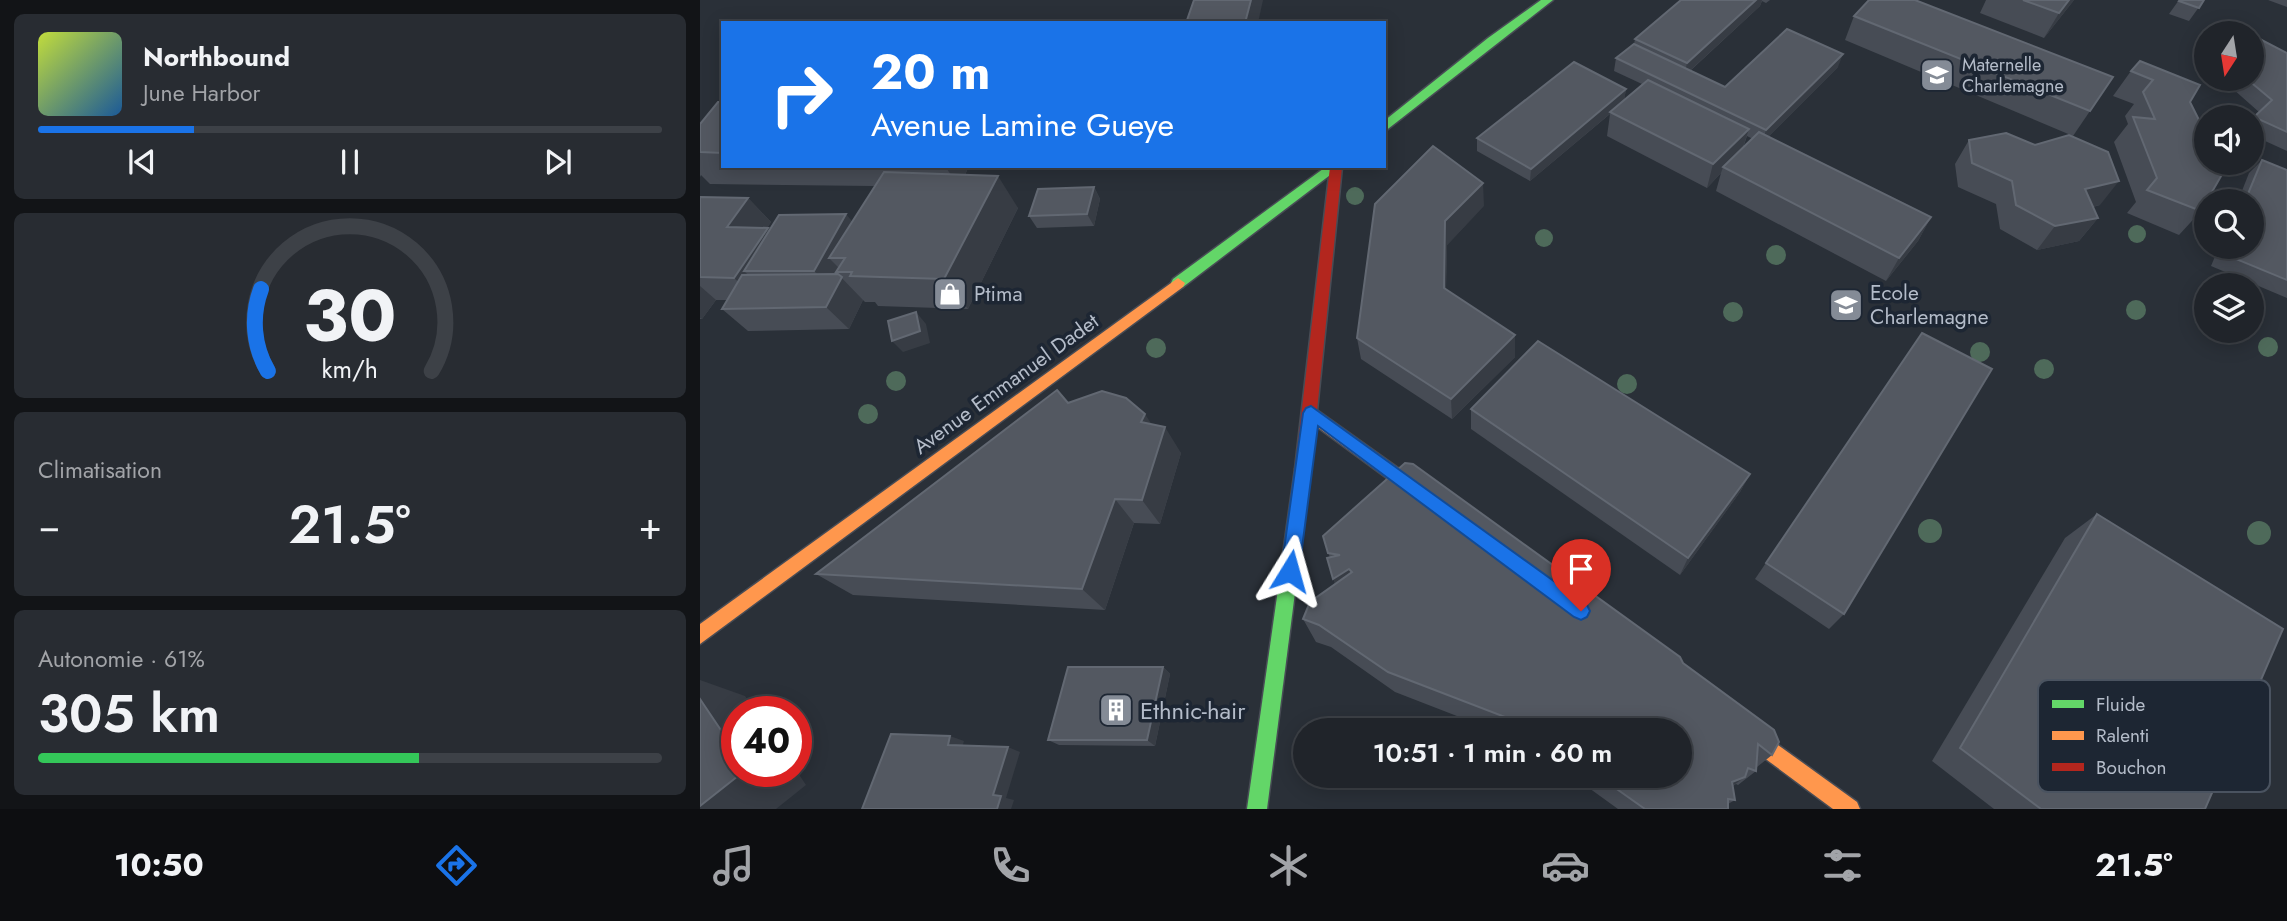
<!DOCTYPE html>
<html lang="fr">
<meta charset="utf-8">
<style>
body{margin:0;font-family:Jost,sans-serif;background:#282c32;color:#f1f3f6;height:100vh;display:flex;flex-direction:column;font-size:26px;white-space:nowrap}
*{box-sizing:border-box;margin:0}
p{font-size:23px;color:#a2a4a8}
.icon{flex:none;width:38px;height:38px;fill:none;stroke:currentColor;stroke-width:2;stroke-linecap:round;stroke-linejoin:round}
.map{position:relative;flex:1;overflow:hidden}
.details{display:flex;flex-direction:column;gap:14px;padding:14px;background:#121417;width:700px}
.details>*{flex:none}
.top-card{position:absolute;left:21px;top:21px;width:665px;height:147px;border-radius:0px;box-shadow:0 4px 18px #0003,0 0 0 2px #3d4147;background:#1a73e8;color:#fff;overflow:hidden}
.needle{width:46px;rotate:192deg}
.tools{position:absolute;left:1494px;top:21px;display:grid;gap:14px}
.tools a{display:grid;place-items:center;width:70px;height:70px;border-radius:50%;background:#20242a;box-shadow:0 4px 18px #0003,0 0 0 2px #3d4147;font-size:35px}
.speed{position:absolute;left:21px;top:696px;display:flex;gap:14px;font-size:35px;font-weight:700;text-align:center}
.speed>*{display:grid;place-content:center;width:91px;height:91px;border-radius:50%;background:#20242a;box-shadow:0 4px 18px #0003,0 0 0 2px #3d4147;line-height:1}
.speed .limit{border:10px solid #d22;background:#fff;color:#111}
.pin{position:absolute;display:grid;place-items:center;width:60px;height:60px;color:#fff;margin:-72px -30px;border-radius:50% 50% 50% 0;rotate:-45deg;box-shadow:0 0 7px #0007}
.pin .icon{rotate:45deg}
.me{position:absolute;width:77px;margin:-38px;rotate:8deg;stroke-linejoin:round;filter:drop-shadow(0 0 5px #0008)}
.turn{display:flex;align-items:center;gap:24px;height:147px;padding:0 35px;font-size:32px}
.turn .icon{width:91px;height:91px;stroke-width:2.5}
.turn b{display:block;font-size:49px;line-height:60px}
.big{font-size:52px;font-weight:600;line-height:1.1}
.details .card{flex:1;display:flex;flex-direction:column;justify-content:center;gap:10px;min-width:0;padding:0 24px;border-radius:10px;background:#282c32}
.details .dial{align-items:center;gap:0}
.dial svg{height:182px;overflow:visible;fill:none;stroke:#3d4147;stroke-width:7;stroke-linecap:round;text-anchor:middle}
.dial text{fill:#f1f3f6;stroke:none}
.song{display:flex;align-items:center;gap:21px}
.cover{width:84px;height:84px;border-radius:10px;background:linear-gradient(135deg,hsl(70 70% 55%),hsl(210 70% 35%))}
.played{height:7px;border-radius:4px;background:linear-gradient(90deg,#1a73e8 25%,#3d4147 25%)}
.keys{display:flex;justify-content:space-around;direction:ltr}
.heat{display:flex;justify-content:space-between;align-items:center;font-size:38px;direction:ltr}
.charge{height:10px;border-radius:5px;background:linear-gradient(90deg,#34c759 61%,#3d4147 0)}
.trip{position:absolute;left:593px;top:718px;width:399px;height:70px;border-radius:35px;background:#20242a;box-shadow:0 4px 18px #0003,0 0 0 2px #3d4147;font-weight:600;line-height:70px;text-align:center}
.menu{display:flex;height:112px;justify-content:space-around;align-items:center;background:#0d0e11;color:#a2a4a8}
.menu .icon{width:49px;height:49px}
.menu .selected{color:#1a73e8}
.menu b{font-size:32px;color:#f1f3f6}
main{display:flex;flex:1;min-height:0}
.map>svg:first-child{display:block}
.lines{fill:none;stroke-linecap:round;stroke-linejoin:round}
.fast-casing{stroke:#484c55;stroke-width:3}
.slow-casing{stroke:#484c55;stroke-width:3}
.jam-casing{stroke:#484c55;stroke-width:3}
.fast{fill:#63d668;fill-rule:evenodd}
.slow{fill:#ff974d;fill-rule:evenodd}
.jam{fill:#b3261e;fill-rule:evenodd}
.tree{fill:#4e6a5a}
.wall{fill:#474c55;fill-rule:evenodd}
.shaded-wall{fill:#373c44}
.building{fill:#535861;stroke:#626872;stroke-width:2}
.route{fill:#1a73e8;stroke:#114b97;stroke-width:2}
.labels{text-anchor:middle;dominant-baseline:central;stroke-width:7;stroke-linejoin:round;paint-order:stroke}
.far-poi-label{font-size:18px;fill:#b4bcc9;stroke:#1d2633;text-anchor:start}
.poi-label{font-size:21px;fill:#b4bcc9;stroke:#1d2633;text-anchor:start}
.street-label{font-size:21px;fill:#b4bcc9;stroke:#1d2633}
.near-poi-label{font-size:24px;fill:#b4bcc9;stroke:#1d2633;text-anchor:start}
.key{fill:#1d2633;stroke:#4a5360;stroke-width:2}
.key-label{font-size:19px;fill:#b4bcc9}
</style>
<main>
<section class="details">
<div class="card">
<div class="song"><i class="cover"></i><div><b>Northbound</b><p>June Harbor</p></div></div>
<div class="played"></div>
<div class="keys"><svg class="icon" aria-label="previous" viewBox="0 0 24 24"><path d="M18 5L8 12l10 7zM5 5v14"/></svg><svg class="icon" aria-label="pause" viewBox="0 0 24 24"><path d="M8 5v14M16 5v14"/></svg><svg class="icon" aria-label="next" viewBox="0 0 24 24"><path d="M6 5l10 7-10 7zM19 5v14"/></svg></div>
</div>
<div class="card dial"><svg viewBox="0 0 100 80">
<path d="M14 69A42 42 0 1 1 86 69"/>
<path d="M14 69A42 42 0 0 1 11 33" stroke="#1a73e8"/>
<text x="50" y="56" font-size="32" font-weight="700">30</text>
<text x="50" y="72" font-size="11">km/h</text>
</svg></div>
<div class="card"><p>Climatisation</p>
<div class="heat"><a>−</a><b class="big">21.5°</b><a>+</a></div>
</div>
<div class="card"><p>Autonomie · 61%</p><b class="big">305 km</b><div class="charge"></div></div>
</section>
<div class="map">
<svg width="1587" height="809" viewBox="0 0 1587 809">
<rect width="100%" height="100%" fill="#2a3038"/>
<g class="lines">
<g class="fast-casing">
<g id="fast">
<path d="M841,0H853L684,132V121L788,38Z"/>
<path d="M627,166H642L483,287H473L471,283L473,279Z"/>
<path d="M603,462L609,464L611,469L567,809H547L595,469L597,464Z"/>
</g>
</g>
<g class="slow-casing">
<g id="slow">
<path d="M478,278L485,283L483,287L0,644V624Z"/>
<path d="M611,406L740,498L742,503L740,508L734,511L728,508L605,418L603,413L605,408Z"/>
<path d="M1031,711L1157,802L1160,809H1133L1024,728L1021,721L1024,714Z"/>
</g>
</g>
<g class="jam-casing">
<path id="jam" d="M630,167H642L611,469L609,474L603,476L597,474L595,469Z"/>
</g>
<use href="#fast" class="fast"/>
<use href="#slow" class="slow"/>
<use href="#jam" class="jam"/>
</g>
<g class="tree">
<circle cx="655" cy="196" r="9"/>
<circle cx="1437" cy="234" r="9"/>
<circle cx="844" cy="238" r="9"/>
<circle cx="1076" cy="255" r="10"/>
<circle cx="1436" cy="310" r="10"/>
<circle cx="1033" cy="312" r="10"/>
<circle cx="1568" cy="347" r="10"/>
<circle cx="456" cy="348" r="10"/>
<circle cx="1280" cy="352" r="10"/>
<circle cx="1344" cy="369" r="10"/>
<circle cx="196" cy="381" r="10"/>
<circle cx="927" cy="384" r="10"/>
<circle cx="168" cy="414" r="10"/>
<circle cx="1230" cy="531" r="12"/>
<circle cx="1559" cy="533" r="12"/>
</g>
<g class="wall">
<path d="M981,0H1070L1066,3L1062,1L1060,6L990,71L1025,87L1138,67L1068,137L1231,217L1218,241L1186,281L1016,191L1021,173L1007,188L907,136L910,114L830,181L777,151V138L926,89L924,100L942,84L914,71L916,58L934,44L935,39ZM1047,136L1053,139L1043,148Z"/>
<path d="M1286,0H1374L1344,38L1280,13Z"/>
<path d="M1479,0H1504L1489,21L1469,14Z"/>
<path d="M1568,0H1587V7Z"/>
<path d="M1154,16L1390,111L1373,136L1145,40Z"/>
<path d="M1552,35L1587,53V151L1552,135V118L1559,112L1533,89L1542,79H1552Z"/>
<path d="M1440,61L1490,102L1501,211L1479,235L1427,213L1436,202L1414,142L1428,124L1425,116L1434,104L1413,96L1431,71Z"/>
<path d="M23,102V166H269L265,175L318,208L268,309L178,306L175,302H165L163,300L149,329L48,331L22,309L27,300H16L2,319H0V197L48,198L71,222L67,228L70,230L152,222L175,186L10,184L1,175L0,177V124Z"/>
<path d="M1269,140L1400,205L1393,207L1398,218L1379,241L1337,250L1300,229L1296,204L1258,187L1255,164Z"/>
<path d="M1562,160L1587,170V298L1511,266L1519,247H1552V201H1538L1549,173Z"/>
<path d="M394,187L400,199L394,226L337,228L329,216Z"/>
<path d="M784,206L747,245L746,289L815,335V357L752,419L661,359L657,338Z"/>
<path d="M1222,333L1144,614L1129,629L1055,579Z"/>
<path d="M368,403L451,424L481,453L460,524L434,523L405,610L153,595L116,574Z"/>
<path d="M771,409L1050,474L1040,492L980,575L771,429Z"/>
<path d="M1397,514L1505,809H1294L1232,761L1365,538Z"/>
<path d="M623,536L983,663L1072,755L1057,767L1056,771L1038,785L1036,784L1033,786L1035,800L1028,804V809H918L871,775H980V730H793L695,692L631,647L616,642L603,619L635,584L630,558Z"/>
<path d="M463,667L470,674L455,746L359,745L348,740Z"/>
</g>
<g class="shaded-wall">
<path d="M551,0H563L558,23H545Z"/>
<path d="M1056,0H1062L1060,6L984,76L987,63Z"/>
<path d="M1369,0H1374L1344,38L1359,13Z"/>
<path d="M1143,54L1138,67L1062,143L1066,130Z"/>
<path d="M926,89L924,102L830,181L831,169Z"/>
<path d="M1049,129L1041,153L1023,167L1021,173L1007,188L1013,164Z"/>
<path d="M245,166H269L259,187Z"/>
<path d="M298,176L318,208L268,309L244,279Z"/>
<path d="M1419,181L1400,205L1367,212L1385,189Z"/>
<path d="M783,183L784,206L747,245L745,310L744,288L745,221Z"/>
<path d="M394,187L400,199L394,226L387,214Z"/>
<path d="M48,198L71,222L52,250L27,227Z"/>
<path d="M146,214L166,238L145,258H129L143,272H136L163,300L149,329L126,307L134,291L114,271Z"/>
<path d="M1231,217L1218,241L1186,281L1199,258Z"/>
<path d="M1398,218L1379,241L1337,250L1355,226Z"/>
<path d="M68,228L91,251L44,271L65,291L59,301L34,278Z"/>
<path d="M0,286L16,300L2,319L0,318Z"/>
<path d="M216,312L226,324L230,343L203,352L192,341Z"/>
<path d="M815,335V357L752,419L751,399Z"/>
<path d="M445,414L461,439L465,427L481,453L460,524L442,500L441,422Z"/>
<path d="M1050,474L1040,492L980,575L988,558Z"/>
<path d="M415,499L434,523L405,610L382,589Z"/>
<path d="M649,569L658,593L644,603L633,579Z"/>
<path d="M463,667L470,674L455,746L447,740Z"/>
<path d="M0,680L45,696L56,712H37V754L0,699Z"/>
<path d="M250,736L264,741L261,751L248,745Z"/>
<path d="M308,747L320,752L306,798L314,800L311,809H297L293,795Z"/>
<path d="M96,770L106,785L76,809H0V806L43,772H96Z"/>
<path d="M1045,777L1027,790L1032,782Z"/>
</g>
<g class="building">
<path d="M494,0H551L545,23H486Z"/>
<path d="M981,0H1056L987,63L935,39Z"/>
<path d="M1169,0H1215L1413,77L1390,111L1154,16Z"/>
<path d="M1323,0H1369L1359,13Z"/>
<path d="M1480,0H1504L1499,8L1479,1Z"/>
<path d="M1538,28L1548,33H1531Z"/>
<path d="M1087,29L1143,54L1066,130L916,58L934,44L1025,87Z"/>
<path d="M1552,35L1587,53V132L1554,117L1572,100L1547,79H1552V73L1561,69L1552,65Z"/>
<path d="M1440,61L1500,85L1490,102L1507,136V163H1520L1524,171L1501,211L1447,190L1457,178L1433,117L1455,119L1443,92L1453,80L1431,71Z"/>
<path d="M874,62L926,89L831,169L777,138Z"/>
<path d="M948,80L1049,129L1013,164L910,112Z"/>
<path d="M18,102H23V153L0,152V124Z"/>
<path d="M1059,132L1231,217L1199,258L1023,167Z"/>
<path d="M1306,133L1335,145L1369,135L1408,152L1419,181L1385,189L1398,218L1355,226L1316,205L1312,181L1272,163L1269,140Z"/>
<path d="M733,146L783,183L745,221L744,288L815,335L751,399L657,338L675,204Z"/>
<path d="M1562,160L1587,170V280L1524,254L1527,247H1552V201H1545Z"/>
<path d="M184,172L298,176L244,279L150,276L152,272H136L145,258H129Z"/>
<path d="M394,187L387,214L329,216L338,189Z"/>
<path d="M0,197L48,198L27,227L68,228L34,278L0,277Z"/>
<path d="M146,214L114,271H44L79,215Z"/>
<path d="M138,274L142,277L126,307L22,309L42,275Z"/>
<path d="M216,312L220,331L192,341L188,321Z"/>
<path d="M1222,333L1292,369L1144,614L1066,563Z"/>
<path d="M838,341L1050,474L988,558L771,409Z"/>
<path d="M357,390L368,403L402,391L426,398L445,414L441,422L465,427L442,500L415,499L382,589L116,574Z"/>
<path d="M705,463L713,464L980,657L983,663L1074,730L1079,742L1072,755L1058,744L1056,771L1048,768L1045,777L1032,782L1035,800L1028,799V809H945L897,775H980V730H833L826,725L688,672L619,625L603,619L610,602L652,572L649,569L633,579L627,558L640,555L628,553L623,536Z"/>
<path d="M1397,514L1583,629L1505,809H1341L1260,748Z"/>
<path d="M368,667H463L447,740H348Z"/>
<path d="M0,699L37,754V772H43L0,806Z"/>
<path d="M191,734L250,736L248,745L308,747L293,795L301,796L297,809H162Z"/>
</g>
<path class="route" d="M611,406L887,605L890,611L887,617L881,620L874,617L618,426L599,571L596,577L590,580L583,577L581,571L603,413L606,408Z"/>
<defs>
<g id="school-square" transform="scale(1.75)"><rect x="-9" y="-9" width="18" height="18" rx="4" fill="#848b96" stroke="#1d2633"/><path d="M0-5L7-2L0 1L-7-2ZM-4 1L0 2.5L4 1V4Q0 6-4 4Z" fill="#fff"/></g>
<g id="shop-square" transform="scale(1.75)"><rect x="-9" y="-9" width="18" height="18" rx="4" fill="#848b96" stroke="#1d2633"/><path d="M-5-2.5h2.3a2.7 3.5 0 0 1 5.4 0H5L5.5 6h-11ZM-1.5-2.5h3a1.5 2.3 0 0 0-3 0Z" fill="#fff"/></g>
<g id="building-square" transform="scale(1.75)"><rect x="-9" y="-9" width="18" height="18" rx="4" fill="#848b96" stroke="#1d2633"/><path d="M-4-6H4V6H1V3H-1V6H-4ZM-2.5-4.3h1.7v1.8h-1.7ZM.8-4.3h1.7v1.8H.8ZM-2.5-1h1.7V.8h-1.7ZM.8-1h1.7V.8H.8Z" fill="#fff"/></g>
</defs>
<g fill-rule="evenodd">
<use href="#school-square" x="1237" y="75"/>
<use href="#shop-square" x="250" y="294"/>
<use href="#school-square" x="1146" y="305"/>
<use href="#building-square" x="416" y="710"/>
</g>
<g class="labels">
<g class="far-poi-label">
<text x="1262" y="65">Maternelle<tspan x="1262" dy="21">Charlemagne</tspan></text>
</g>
<g class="poi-label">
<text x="1170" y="293">Ecole<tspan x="1170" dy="24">Charlemagne</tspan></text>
<text x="274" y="294">Ptima</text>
</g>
<g class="street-label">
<text transform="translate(306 384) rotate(-36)">Avenue Emmanuel Dadet</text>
</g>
<g class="near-poi-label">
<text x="440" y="710">Ethnic-hair</text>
</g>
</g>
<rect x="1338" y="680" width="232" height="112" rx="10" class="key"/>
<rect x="1352" y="700" width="32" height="8" fill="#63d668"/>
<rect x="1352" y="731" width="32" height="9" fill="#ff974d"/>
<rect x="1352" y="763" width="32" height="8" fill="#b3261e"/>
<g class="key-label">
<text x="1396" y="711">Fluide</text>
<text x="1396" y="742">Ralenti</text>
<text x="1396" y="774">Bouchon</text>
</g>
</svg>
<div class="tools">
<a><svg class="needle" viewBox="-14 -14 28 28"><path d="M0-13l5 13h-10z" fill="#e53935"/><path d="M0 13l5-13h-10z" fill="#a2a4a8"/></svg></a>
<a><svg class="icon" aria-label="sound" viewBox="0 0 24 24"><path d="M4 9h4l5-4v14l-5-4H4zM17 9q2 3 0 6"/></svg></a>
<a><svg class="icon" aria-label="search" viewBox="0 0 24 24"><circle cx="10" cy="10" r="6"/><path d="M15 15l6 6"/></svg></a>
<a><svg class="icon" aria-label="layers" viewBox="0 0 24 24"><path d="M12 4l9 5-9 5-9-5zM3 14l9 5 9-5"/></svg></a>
</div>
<div class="speed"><div class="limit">40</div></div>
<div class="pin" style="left:881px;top:611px;background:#d93025"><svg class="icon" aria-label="arrive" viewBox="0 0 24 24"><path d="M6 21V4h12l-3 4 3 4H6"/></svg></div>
<svg class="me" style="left:590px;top:571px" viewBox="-20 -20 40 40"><path d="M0-17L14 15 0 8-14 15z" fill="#1a73e8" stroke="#fff" stroke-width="4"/></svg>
<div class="trip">10:51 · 1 min · 60 m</div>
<div class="top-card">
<div class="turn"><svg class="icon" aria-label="right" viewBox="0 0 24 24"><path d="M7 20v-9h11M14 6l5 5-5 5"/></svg><div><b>20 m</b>Avenue Lamine Gueye</div></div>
</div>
</div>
</main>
<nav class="menu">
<b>10:50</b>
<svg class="icon selected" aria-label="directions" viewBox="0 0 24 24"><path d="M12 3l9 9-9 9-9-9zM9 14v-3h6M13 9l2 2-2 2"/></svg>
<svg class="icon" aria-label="music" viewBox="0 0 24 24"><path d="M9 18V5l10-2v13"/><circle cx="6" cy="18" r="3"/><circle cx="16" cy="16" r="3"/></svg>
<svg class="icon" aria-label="phone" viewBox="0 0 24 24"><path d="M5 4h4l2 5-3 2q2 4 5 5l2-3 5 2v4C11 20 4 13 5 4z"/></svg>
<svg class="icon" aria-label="climate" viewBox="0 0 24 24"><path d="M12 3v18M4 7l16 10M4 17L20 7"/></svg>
<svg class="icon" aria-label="car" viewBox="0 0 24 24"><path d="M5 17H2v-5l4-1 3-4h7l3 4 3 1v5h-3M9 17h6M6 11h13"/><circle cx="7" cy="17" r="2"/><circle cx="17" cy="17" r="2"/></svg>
<svg class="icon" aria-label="filters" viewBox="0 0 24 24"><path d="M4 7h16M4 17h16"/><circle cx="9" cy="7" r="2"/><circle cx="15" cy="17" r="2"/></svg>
<b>21.5°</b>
</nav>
